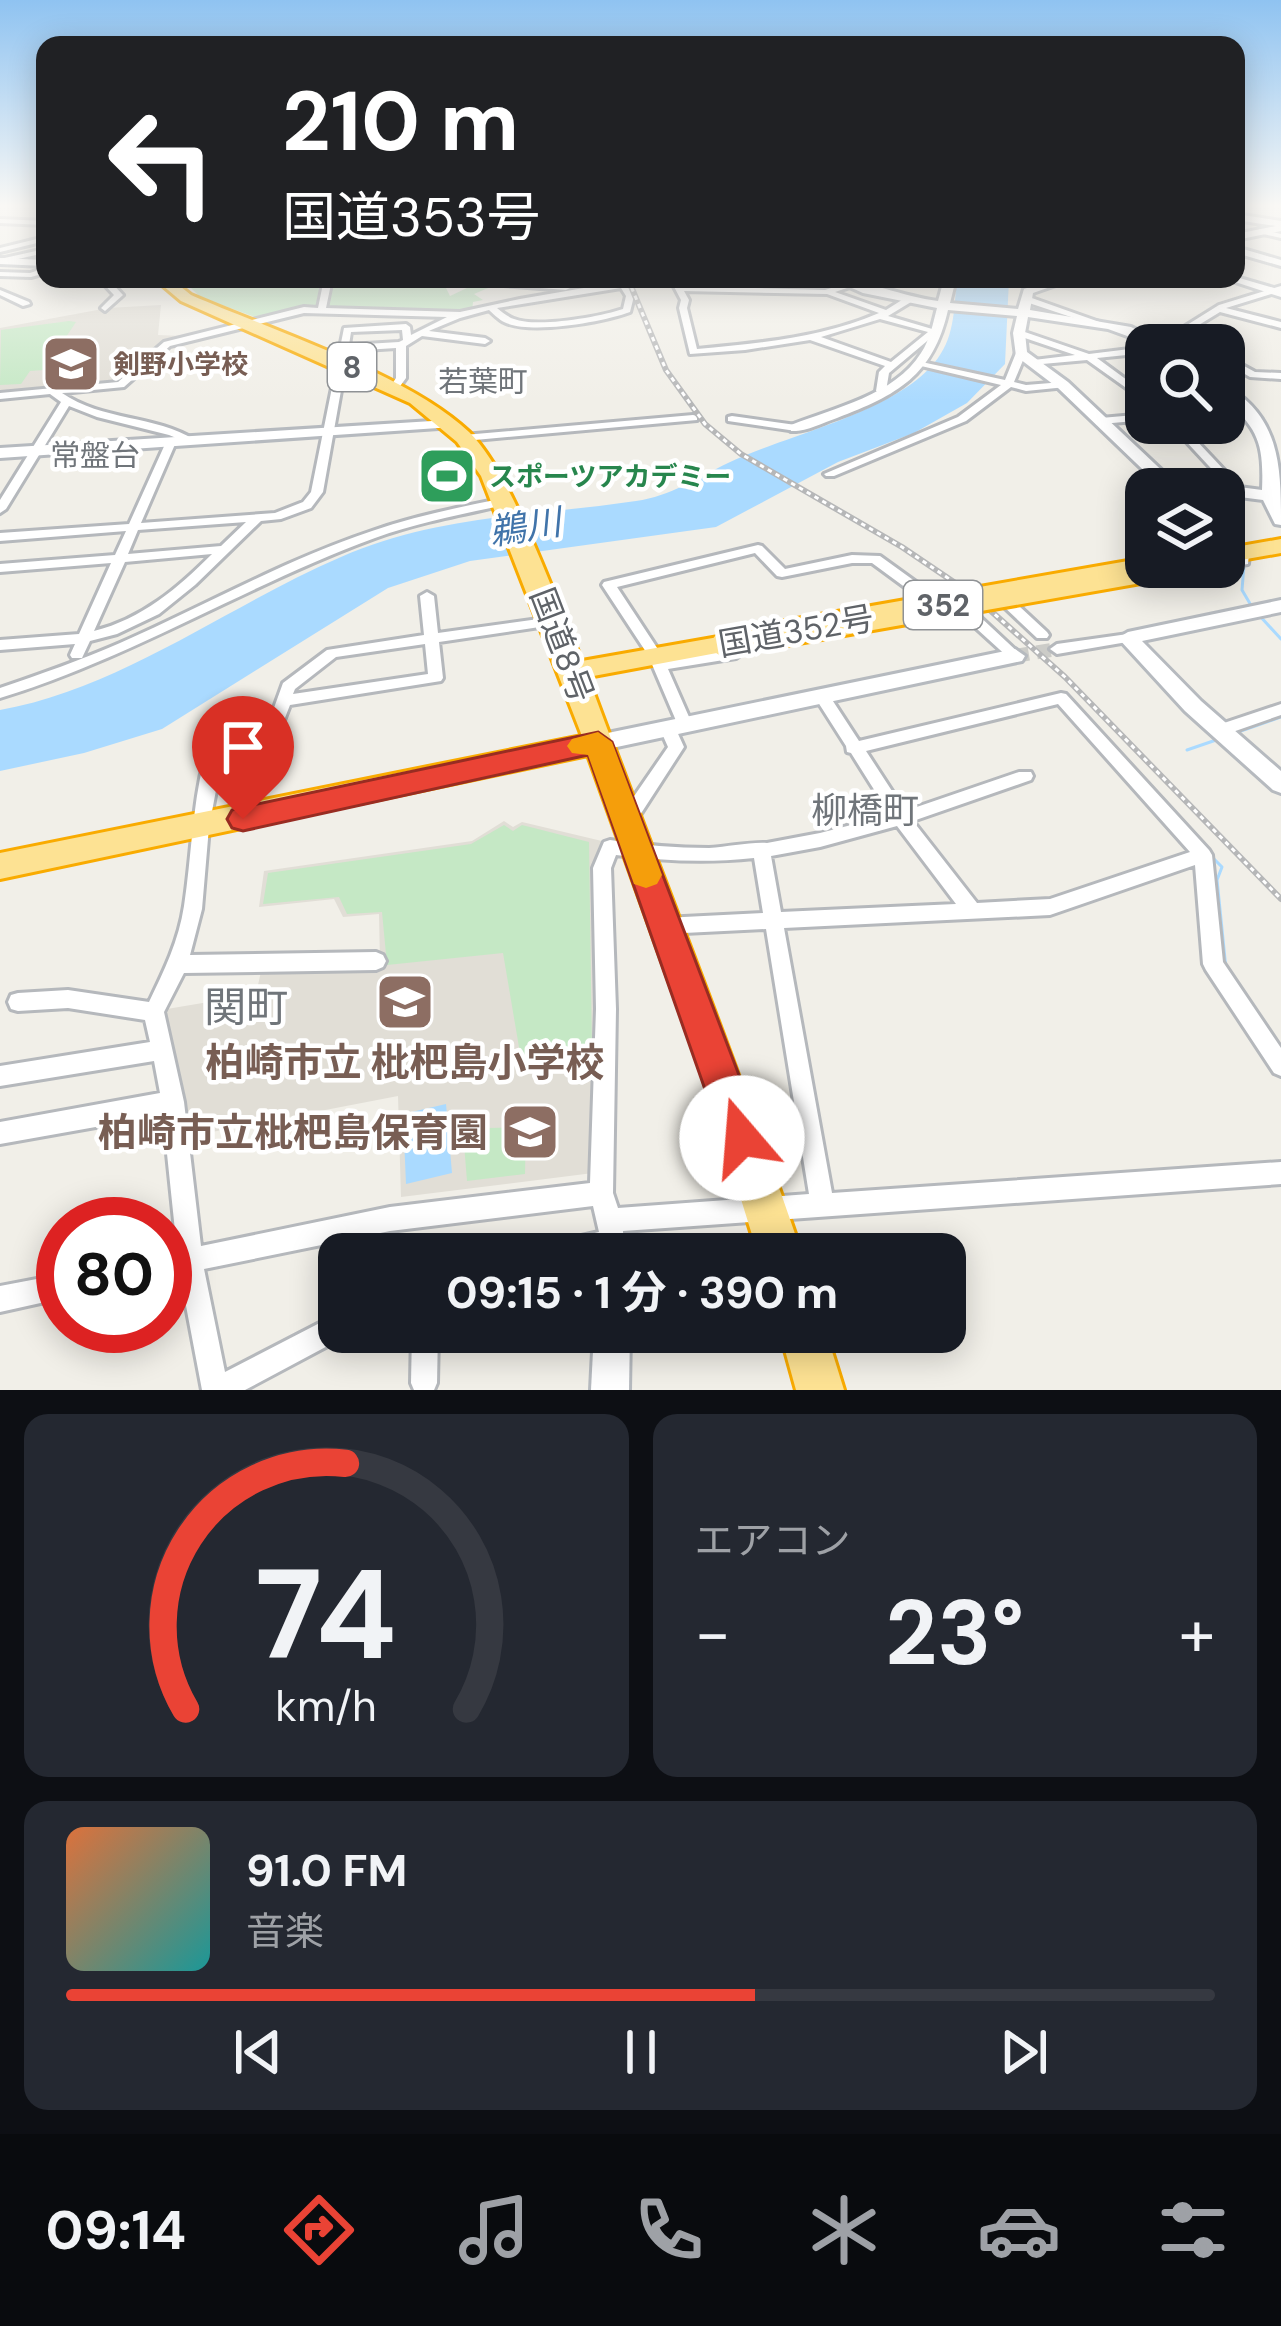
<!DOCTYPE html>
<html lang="ja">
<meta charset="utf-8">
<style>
body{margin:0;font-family:"DM Sans","Noto Sans JP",sans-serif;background:#242831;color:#f1f3f6;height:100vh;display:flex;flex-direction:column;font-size:45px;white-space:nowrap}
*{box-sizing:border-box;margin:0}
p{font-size:39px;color:#9ea1a6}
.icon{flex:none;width:66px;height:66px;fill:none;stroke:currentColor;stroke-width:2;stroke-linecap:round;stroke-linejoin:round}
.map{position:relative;height:1390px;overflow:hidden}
.sheet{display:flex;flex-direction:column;gap:24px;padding:24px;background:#0d0f14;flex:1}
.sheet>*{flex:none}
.banner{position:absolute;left:36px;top:36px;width:1209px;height:252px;border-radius:24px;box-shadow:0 6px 30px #0003;background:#202124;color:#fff;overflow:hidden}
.controls{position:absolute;left:1125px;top:324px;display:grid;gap:24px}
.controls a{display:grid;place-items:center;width:120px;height:120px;border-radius:24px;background:#171b24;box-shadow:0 6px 30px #0003;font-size:60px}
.speed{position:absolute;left:36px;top:1197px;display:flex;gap:24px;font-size:60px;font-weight:700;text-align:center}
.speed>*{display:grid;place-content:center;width:156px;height:156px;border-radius:50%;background:#171b24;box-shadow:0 6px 30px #0003;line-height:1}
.speed .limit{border:18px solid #d22;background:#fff;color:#111}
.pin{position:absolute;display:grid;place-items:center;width:102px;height:102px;color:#fff;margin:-123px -51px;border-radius:50% 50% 50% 0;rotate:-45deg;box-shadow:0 0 12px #0007}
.pin .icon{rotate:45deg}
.me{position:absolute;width:132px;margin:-66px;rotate:342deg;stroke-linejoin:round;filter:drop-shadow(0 0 9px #0008)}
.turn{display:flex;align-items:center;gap:42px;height:252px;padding:0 48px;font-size:54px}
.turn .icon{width:156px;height:156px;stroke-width:2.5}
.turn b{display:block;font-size:84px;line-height:102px}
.big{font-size:90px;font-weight:700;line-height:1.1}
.sheet .widget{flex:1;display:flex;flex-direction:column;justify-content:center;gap:18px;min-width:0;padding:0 42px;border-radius:24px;background:#242831}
.sheet .dial{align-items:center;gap:0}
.dial svg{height:312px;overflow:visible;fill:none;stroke:#363941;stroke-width:7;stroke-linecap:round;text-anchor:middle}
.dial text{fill:#f1f3f6;stroke:none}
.song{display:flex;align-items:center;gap:36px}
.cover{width:144px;height:144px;border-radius:18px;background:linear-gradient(135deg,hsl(20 70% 55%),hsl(180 70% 35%))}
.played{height:12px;border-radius:6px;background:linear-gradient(90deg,#ea4335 60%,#363941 60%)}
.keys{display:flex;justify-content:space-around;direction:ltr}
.heat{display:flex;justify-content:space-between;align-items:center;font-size:66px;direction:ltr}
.sheet .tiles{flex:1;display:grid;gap:24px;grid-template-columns:1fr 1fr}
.widget:last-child{grid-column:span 2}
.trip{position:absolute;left:318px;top:1233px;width:648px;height:120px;border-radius:24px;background:#171b24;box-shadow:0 6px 30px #0003;font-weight:700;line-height:120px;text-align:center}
.dock{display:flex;height:192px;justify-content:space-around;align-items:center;background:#090b0e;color:#9ea1a6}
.dock .icon{width:84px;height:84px}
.dock .on{color:#ea4335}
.dock b{font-size:54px;color:#f1f3f6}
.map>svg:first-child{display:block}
.education{fill:#e1ded6}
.green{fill:#c5e8c5}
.water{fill:#aadaff}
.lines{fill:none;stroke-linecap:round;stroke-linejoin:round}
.stream{stroke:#aadaff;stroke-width:3}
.street-tunnel{stroke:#ccccc8;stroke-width:14;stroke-dasharray:14 8;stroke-linecap:butt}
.street-casing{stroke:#b5b8bc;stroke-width:6}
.secondary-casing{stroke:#b6babf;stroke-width:6}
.highway-casing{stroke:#f9ab00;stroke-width:6}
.street{fill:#fff;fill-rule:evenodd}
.secondary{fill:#fff;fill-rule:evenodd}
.highway{fill:#fde293;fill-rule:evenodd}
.rail-casing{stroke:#b6b7b8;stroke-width:6}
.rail{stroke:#fff;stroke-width:3;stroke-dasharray:4.5;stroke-linecap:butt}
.highway-bridge-casing{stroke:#f9ab00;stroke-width:30;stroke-linecap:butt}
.highway-bridge{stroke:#fde293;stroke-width:24}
.route{fill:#ea4335;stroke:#982c22;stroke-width:3}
.slow{fill:#f59e0b}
.labels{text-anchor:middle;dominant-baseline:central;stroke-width:9;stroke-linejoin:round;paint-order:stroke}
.far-education-label{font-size:27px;font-weight:bold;fill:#785e54;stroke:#fff;text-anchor:start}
.far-leisure-label{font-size:27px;font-weight:bold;fill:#27864d;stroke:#fff;text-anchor:start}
.shield{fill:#fff;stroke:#8f9295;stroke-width:3}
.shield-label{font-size:30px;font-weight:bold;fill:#5f6368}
.far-neighbourhood-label{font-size:30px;fill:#70757a;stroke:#fff}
.street-label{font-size:33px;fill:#5f6368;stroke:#fff}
.water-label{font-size:36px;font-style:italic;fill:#4174aa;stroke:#fff}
.neighbourhood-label{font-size:36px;fill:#70757a;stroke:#fff}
.near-education-label{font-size:39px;font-weight:bold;fill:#785e54;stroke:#fff}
.near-neighbourhood-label{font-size:42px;fill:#70757a;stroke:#fff}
</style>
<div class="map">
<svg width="1281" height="1390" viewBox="0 0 1281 1390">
<rect width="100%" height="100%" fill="#f1efe8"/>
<g class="education">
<path d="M161,305L158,335L182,336L167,342L126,382L0,392V328L108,308Z"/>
<path d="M504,821L513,827L522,822L606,842L601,1172L401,1197L398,1096L191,1136L161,1010L256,994L262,967L380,963L379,914L343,917L334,899L259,907L264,871L472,841Z"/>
</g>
<g class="green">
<path d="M182,279H449L457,285L446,288L450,296L469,287L488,288L474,294L483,300L473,302L472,312L328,308L260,319L200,297Z"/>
<path d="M69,321L76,322L44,370L30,371L21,384L0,385L1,330Z"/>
<path d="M504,825L513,831L522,825L589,842L592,1053L521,1059L503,953L387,965L382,912L347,914L339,897L263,904L268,873L471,844Z"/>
<path d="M486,1116L488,1128L526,1127L525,1174L467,1181L462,1119Z"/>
</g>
<g class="water">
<path d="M957,279H1009L1005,364L967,403L914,433L838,462L716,527L470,561L388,588L162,729L84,753L0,771V710C122,688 229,605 341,557C437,515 535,516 636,501C671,496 697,478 728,463C786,435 901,411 938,358C955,335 954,306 957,279Z"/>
<path d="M446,1104L452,1173L406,1184L403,1114Z"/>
</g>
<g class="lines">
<g class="stream">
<path d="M1244,565L1242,590L1252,607"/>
<path d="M1258,614L1281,639"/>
<path d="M1238,732L1281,717"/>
<path d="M1187,750L1219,739"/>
<path d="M1213,858L1222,867L1217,880L1226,969"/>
</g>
<path class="street-tunnel" d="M1015,656L1057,649"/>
<g class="street-casing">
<g id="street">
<path d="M0,219L45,221V225L0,223Z"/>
<path d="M1259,229L1281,234V238L1259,233Z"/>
<path d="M45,237V241L0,252V248Z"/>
<path d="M45,249V253L0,263V259Z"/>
<path d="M45,268V273L31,277L0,276V272L30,273Z"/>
<path d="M99,279H108L123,295L105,311L101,308L114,295Z"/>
<path d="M324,279H332L326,308L460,312L520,299L636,279H650L628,286L634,296L630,312C603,322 530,335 504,322C501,321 491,312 489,310L460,318L431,330L429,331L485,338L490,341L485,344L422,336L406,346V378L398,389L395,390L390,387L396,378V348L348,351L323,492L311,508L281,519L261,521L195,585L159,614L117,634L90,641L82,658H72L70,655L75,644L0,650V640L79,634L111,563L0,572V564L115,555L126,531L0,541V533L129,524L166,442L171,439L176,442L141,523L275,513L303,502L311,492L344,328L406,324L410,327L411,335L447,317L304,313L170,346L124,387L62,393C102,421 155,415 195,440L186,442L169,435L97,417L69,406L6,509L0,513V500L61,402L50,394L0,399V393L118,382L164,342L304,307L318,308ZM621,288L626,296L623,309C599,317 537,328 514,319C508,317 502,312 497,308ZM402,330L403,340L399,342L349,345L351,332ZM246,522L221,546L128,554L138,530ZM212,554C178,588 142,619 94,631L125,562Z"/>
<path d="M449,279H483L566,286L570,288L566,290L453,281Z"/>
<path d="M670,279H678L682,286L825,290L850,282L854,284L853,286L835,292L886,310L905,298H911V302L888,316L939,331L889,373L886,391L881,394L876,391L879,372L885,366L810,340L745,350L690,354L679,308L681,300ZM684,291L827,294L879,313C821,338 760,343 697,349L687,308L689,300ZM880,319L928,332L891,362L821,337Z"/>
<path d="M1281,286V291L1226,308L1281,322V328L1220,312L1166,345H1155L1219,305Z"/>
<path d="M0,290L29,302L30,304L23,306L0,295Z"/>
<path d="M1023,297H1029L1105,324L1098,326L1023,301Z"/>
<path d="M1019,330L1089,354L1146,347V353L1097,358L1146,394V402L1087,360L1031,365L1029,363L1034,360L1075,355L1016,335V331Z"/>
<path d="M1021,350L1026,353L1014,382L1026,385L1063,382L1066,383V387L1026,391L1011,387L966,421L834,476H826L824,474L958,417L1001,385L917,365V361L1005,380L1016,353Z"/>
<path d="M1224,355L1255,372L1281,373V379L1250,377L1224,362Z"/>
<path d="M1243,406L1247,407V411L1224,414V408Z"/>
<path d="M1146,414V420L1101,424L1096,421L1101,418Z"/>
<path d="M693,415L697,416V420L464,441L459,438L464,435Z"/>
<path d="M732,416L796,425L801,428L796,431L728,421V417Z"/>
<path d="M1169,423H1180L1241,488V492H1233Z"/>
<path d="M505,498L509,500V504C464,514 419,522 375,538C247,585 131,658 0,698V688C41,674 81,660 120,643C204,606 285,560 372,531C415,516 460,507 505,498Z"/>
<path d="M758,545L762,546L785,569L852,555L880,556L916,582L976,613L1022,656L1020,659H1010L966,619L906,588L872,563H852L782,577L777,576L755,553L617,587L665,660L736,648L743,653L736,658L668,669L693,726L690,730H680L648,655L602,585L604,582Z"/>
<path d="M1243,549L1249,553L1248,564L1219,568L1224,567V561L1237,559V553Z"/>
<path d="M1190,567H1218L1212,571L1156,581L1149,577L1156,573Z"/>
<path d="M427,592L434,596L438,633L553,617L560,621L553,625L439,642L443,678L441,681L290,705L281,728L232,733L226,738L209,827L202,909L190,955L376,952L383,955L386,961L383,967L376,970L184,973L164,1012L184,1102L201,1246L390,1207L590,1183L596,1009L593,868L604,842L610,840C643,845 675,848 709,848C728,847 749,842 767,843L820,833L890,815L851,753L847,752L846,746L816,699L824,694L829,695L859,741L1061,693L1066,694L1209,850L1212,855L1223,962L1281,1048V1076L1274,1073L1206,970L1203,964L1195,865L1050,915L784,928L832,1193L1281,1162V1184L623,1231L624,1254H539L542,1245L599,1232L593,1206L390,1231L204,1269L225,1372L339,1313V1332H349L348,1335L245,1390H202L180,1274L165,1277V1253L177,1250L163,1115L0,1144V1122L160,1093L154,1061L0,1086V1066L150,1042L145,1020L68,1008L18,1011L11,1009L8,1002L11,995L18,993L68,990L149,1002C164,971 179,940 184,906C193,848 192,787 213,732L228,723L270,719L283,683L327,650L424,635L420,596ZM425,644L428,674L293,694L295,689L336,657ZM1058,704L1190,852L1050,899L977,903L913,821L1031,780L1033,776L1031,772H1019L905,811L866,751ZM897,826L956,904L781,912L771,856L820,847ZM616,855C663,861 707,863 754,858L763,913L664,918L657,920L655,926L657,932L664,934L766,929L809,1194L618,1208L613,1193L616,1009L611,868Z"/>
<path d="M1020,598L1027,602L1019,606L1047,632L1049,635L1047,638H1037L1001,604L1003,601Z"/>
<path d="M1128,634L1133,635L1135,638L1133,641L1057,654L1050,649L1057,644Z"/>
<path d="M1281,704V715L1221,736L1213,730L1215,726Z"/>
<path d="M668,723L674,725L684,747L640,815L624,822L618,820L615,815L618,810L628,805L668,747L660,729Z"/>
<path d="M63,1274V1298L0,1312V1286Z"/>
<path d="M412,1332H438L437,1383L434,1390H414L411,1383Z"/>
</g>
</g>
<g class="secondary-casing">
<g id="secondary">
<path d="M1236,214L1281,221V231L1236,240V234L1276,226L1236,220Z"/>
<path d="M1236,247L1281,260V266L1236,253Z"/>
<path d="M0,258L45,260V266L0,264Z"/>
<path d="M1236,277L1281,290V297L1226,279Z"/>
<path d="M832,279C864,279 904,297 938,301L944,279H956L950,303L1018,309L1024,289L1055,279H1073L1033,293L1030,310L1131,327L1167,345H1152L1108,329L1028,317L1025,333L1027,352L1068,382L1172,480L1202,489L1161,487L1058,388L1016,356L1013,333L1017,316L948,310C933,376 897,395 837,418C822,423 806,432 791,431V425C834,408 895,395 921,353C930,340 933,323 937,308L863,293Z"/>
<path d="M1224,385C1281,416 1281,468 1281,525L1275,524L1263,500L1224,495V489H1217L1224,485L1262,490C1264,442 1258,430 1224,397Z"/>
<path d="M448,420L453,421V427L0,458V448Z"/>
<path d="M1281,600V612L1142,641L1201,701L1281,771V793L1273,790L1185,711L1118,638L1128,632Z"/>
<path d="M1015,649L1025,656L1022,661L598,751L590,749L587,743L590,737L598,735Z"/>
<path d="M594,1332H630L629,1390H591Z"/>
</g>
</g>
<g class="highway-casing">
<g id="highway">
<path d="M155,279H171L191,295C271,330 408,374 469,432C513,475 555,600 582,661L724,636L733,638L737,644L733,650L588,677C659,870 736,1060 802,1254H758L699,1064L588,755L0,879V853L582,736L481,476L457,442L410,403L181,301Z"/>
<path d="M1281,539V553L1224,563V549Z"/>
<path d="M780,1332H826L844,1390H796Z"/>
</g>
</g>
<use href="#street" class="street"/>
<use href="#secondary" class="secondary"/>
<use href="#highway" class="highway"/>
<g class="rail-casing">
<path id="rail" d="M628,279L666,370L705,424L741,454L902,547L973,595L1065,677L1281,899"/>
</g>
<use href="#rail" class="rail"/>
<g class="highway-bridge-casing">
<path id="highway-bridge" d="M724,644L1163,567"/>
</g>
<use href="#highway-bridge" class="highway-bridge"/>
</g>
<linearGradient id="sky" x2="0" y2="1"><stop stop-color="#8fc3f1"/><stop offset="0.51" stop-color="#f9f8f5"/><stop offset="1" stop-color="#f9f8f5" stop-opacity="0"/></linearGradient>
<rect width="1281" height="402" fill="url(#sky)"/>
<path class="route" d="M598,732L612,742L763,1138L757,1152L742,1158L728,1152L722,1138L588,755L243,831L232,828L227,819L232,810L243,807Z"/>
<path class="slow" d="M598,732L612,742L662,875L657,884L646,888L634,884L588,755L572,753L567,746L572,739Z"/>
<defs>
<g id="school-square" transform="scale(3)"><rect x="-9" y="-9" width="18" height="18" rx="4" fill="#8d6e63" stroke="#fff"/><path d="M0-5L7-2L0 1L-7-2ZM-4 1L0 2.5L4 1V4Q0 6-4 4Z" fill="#fff"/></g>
<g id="stadium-square" transform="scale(3)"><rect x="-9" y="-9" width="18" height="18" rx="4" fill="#2e9e5b" stroke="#fff"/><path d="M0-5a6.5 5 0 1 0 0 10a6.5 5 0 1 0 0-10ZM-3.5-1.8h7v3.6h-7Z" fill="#fff"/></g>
</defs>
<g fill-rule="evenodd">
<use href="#school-square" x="71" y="364"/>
<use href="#stadium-square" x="447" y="476"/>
<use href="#school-square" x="405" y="1002"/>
<use href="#school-square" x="530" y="1132"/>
</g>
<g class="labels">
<g class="far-education-label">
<text x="113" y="364">剣野小学校</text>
</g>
<g class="far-leisure-label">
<text x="489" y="476">スポーツアカデミー</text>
</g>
<g class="shield">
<rect x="328" y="343" width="48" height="48" rx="9"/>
<rect x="904" y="581" width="78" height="48" rx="9"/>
</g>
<g class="shield-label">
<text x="352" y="367">8</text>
<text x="943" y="605">352</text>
</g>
<g class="far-neighbourhood-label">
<text x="483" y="381">若葉町</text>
<text x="95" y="455">常盤台</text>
</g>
<g class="street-label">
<text transform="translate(796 631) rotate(-10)">国道352号</text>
<text transform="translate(562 645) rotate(69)">国道8号</text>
</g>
<g class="water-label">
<text transform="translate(525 527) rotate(-9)">鵜川</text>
</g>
<g class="neighbourhood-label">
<text x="865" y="810">柳橋町</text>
</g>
<g class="near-education-label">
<text x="405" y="1062">柏崎市立 枇杷島小学校</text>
<text x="488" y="1132" text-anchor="end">柏崎市立枇杷島保育園</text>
</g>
<g class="near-neighbourhood-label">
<text x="246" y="1007">関町</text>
</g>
</g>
</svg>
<div class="controls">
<a><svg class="icon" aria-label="search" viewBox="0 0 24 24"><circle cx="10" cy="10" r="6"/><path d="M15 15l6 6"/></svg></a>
<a><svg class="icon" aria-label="layers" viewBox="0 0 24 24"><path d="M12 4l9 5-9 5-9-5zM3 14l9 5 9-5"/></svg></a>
</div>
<div class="speed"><div class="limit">80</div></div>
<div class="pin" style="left:243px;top:819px;background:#d93025"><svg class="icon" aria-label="arrive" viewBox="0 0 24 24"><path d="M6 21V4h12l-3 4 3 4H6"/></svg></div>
<svg class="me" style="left:742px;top:1138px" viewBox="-20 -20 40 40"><circle r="19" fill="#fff"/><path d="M0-13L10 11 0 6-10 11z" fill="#ea4335"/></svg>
<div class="trip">09:15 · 1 分 · 390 m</div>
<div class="banner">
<div class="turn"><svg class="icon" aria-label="left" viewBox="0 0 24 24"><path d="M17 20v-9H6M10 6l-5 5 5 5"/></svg><div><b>210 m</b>国道353号</div></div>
</div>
</div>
<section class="sheet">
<div class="tiles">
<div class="widget dial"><svg viewBox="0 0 100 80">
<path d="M14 69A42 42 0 1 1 86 69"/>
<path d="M14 69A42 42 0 0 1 55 6" stroke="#ea4335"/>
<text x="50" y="56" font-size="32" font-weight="700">74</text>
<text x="50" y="72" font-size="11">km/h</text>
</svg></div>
<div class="widget"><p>エアコン</p>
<div class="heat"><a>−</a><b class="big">23°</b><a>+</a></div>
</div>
<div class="widget">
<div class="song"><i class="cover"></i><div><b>91.0 FM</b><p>音楽</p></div></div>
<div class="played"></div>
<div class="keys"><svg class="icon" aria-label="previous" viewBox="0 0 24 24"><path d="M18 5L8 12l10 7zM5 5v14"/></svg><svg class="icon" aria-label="pause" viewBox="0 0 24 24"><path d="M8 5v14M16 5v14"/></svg><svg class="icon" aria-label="next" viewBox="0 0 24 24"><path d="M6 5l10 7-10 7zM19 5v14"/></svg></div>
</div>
</div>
</section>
<nav class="dock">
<b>09:14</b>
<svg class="icon on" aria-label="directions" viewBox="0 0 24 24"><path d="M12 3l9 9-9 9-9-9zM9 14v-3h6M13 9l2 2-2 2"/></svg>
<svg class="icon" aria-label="music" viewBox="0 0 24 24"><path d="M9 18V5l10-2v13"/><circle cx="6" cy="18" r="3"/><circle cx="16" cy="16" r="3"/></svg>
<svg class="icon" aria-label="phone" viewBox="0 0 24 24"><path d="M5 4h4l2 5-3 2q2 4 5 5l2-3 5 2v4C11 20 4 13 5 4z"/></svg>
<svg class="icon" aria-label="climate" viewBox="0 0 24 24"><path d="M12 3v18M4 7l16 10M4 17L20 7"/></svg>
<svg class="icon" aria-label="car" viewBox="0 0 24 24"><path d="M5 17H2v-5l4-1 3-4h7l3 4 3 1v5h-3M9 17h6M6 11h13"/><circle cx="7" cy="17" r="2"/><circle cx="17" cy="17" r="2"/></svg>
<svg class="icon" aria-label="filters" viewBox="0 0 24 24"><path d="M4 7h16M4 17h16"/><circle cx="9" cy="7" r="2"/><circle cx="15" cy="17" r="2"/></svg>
</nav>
